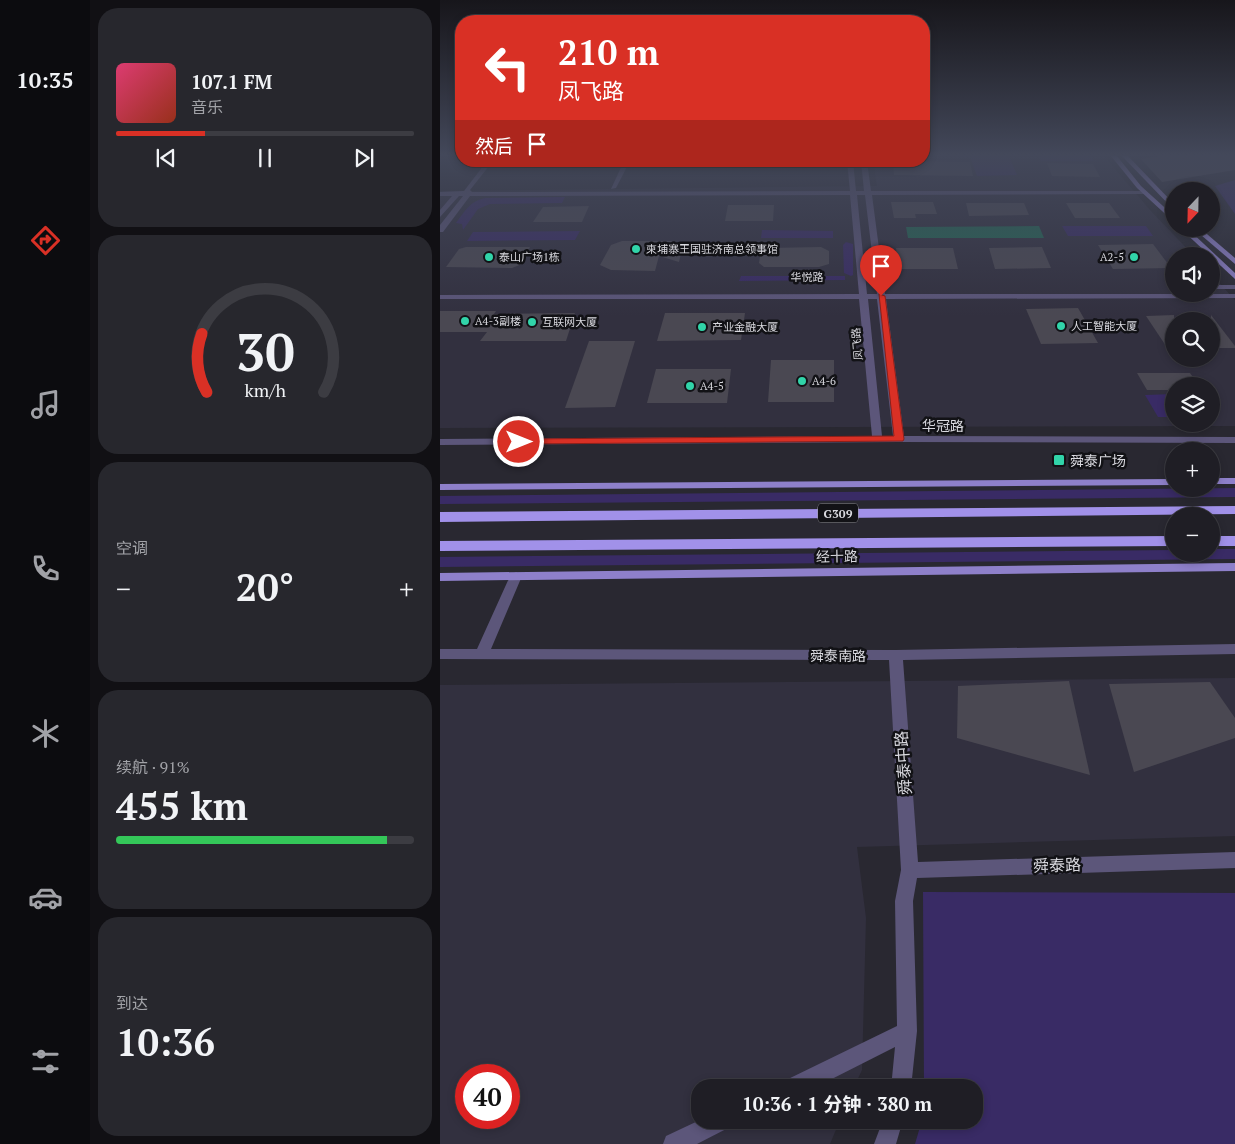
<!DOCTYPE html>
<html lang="zh">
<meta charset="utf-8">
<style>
body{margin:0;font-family:"PT Serif","Noto Sans SC",serif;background:#27272d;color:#f1f3f6;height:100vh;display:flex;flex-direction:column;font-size:19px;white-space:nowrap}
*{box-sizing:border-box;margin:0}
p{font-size:16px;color:#a1a2a7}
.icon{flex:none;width:28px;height:28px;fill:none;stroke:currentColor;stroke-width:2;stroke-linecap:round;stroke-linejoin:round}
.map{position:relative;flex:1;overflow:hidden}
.panel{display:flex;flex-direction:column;gap:8px;padding:8px;background:#111014;width:350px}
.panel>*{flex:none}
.banner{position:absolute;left:15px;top:15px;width:475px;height:152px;border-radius:20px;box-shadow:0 2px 8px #0003,0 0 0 1px #3c3c42;background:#d93025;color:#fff;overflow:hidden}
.needle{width:32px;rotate:202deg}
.tools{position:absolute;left:725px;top:182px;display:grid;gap:10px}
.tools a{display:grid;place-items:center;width:55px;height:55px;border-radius:50%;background:#1f1e25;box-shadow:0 2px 8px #0003,0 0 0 1px #3c3c42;font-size:25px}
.speed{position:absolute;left:15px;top:1064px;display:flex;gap:10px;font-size:25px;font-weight:700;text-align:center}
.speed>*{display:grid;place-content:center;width:65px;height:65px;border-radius:50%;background:#1f1e25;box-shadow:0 2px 8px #0003,0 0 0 1px #3c3c42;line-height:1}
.speed .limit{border:8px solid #d22;background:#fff;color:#111}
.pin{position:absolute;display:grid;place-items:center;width:42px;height:42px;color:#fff;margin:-51px -21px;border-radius:50% 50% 50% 0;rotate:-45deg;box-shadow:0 0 5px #0007}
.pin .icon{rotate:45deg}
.me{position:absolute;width:55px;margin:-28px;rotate:90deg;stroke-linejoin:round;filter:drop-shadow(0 0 4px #0008)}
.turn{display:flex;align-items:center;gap:18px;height:105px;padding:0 20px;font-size:22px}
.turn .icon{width:65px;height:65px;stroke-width:2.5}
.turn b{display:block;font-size:35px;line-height:42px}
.then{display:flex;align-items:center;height:48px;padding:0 20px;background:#0003;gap:10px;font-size:19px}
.big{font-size:38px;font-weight:700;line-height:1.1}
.panel .widget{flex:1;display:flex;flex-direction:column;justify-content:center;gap:8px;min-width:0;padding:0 18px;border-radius:20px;background:#27272d}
.panel .dial{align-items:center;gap:0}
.dial svg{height:130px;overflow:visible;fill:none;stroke:#3c3c42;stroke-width:7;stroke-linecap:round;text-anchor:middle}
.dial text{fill:#f1f3f6;stroke:none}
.song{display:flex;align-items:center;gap:15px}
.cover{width:60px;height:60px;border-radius:8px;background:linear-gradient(135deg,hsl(340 70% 55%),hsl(10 70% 35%))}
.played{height:5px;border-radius:2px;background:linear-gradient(90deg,#d93025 30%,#3c3c42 30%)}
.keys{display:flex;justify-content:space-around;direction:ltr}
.heat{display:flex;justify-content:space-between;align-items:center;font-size:28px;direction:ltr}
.charge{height:8px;border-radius:4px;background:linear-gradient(90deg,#34c759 91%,#3c3c42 0)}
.trip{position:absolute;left:251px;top:1079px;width:292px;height:50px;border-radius:20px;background:#1f1e25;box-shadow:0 2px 8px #0003,0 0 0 1px #3c3c42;font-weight:700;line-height:50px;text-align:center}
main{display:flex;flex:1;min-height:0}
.tab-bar{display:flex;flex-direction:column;width:90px;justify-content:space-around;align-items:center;background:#0c0c0f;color:#a1a2a7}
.tab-bar .icon{width:35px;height:35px}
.tab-bar .on{color:#d93025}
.tab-bar b{font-size:22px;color:#f1f3f6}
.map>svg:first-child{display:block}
.built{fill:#32303f;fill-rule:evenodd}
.green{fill:#392b65}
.water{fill:#226753}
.building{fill:#4a4852}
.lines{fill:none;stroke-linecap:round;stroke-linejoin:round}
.minor{fill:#5c567a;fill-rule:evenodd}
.major{fill:#8e80ca;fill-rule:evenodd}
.highway{fill:#a191e9;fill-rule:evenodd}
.route{fill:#d93025;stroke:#8d1f18}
.poi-dot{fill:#31d4a9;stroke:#121216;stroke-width:2}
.labels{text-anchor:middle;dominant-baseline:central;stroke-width:5;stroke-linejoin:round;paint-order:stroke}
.far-poi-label{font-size:11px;fill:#d9d9df;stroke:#121216;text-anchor:start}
.far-street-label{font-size:11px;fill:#d9d9df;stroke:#121216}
.shield{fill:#121216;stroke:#9d9da3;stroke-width:1}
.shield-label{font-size:12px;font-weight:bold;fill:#d9d9df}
.street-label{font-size:14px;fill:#d9d9df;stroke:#121216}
.poi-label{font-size:14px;fill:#d9d9df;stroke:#121216;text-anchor:start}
.near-street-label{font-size:16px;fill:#d9d9df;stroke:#121216}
</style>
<main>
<nav class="tab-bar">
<b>10:35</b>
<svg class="icon on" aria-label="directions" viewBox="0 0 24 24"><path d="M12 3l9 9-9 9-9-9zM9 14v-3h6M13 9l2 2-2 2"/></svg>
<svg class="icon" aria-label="music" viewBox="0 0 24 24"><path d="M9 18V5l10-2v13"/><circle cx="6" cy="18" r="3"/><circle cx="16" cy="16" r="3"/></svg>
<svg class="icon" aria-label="phone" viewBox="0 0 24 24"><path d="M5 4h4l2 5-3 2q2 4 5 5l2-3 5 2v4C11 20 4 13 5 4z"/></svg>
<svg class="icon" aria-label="climate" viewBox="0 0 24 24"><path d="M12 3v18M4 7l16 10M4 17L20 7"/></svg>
<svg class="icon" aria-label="car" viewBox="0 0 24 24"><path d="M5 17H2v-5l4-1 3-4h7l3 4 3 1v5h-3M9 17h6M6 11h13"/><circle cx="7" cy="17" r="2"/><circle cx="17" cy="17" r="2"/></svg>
<svg class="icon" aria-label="filters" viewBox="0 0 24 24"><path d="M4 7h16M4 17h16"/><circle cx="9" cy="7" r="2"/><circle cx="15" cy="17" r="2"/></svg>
</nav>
<section class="panel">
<div class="widget">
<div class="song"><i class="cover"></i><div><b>107.1 FM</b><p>音乐</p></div></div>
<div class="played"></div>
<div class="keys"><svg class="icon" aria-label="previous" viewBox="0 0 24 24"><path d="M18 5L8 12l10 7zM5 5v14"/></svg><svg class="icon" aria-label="pause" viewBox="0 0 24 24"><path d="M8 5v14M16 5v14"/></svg><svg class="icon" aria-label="next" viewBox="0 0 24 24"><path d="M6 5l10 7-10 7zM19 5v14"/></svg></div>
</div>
<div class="widget dial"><svg viewBox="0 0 100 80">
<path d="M14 69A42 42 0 1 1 86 69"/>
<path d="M14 69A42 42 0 0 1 11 33" stroke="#d93025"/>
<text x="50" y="56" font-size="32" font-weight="700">30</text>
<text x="50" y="72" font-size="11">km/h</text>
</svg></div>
<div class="widget"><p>空调</p>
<div class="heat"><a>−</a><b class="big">20°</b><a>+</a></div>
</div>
<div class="widget"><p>续航 · 91%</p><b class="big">455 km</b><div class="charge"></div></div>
<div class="widget"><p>到达</p><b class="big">10:36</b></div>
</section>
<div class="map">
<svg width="795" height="1144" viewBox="0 0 795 1144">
<rect width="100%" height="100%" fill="#292831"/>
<g class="built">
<path d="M484,156H664L710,210L754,256H734V294H771V274L795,300V426L0,428V191L437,186L433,161H484ZM734,321H771V359H734ZM734,386H771V424H734Z"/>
<path d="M795,678V836L417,847L426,918L422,1070L414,1087L260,1088V1120H400L390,1144H0V685ZM26,1075H69V1118H26Z"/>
</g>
<g class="green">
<path d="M497,156H569L577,175L537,176L530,157Z"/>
<path d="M599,156H650L654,161H601Z"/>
<path d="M795,180V214L775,186Z"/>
<path d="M125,197L122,203L50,204L38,209L23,230L22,224L16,223C25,211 30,201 45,198Z"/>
<path d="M622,226H706L713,236H628Z"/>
<path d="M322,230L393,231V238H321Z"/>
<path d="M140,231L135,240L27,241L33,232Z"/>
<path d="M406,242L413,244V275L411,276L404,273L403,245Z"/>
<path d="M301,276H405V280L299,281Z"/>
<path d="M734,394V417H718L705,395Z"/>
<path d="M795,488V497L0,504V496Z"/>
<path d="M771,549H795V559L0,567V557L734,550V554H771Z"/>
<path d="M483,892L795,893V1144H475L482,1120H535V1088L484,1087Z"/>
</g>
<path class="water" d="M599,226L604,238H468L466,227Z"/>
<g class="building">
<path d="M719,156H795V170L722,182L701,159Z"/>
<path d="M453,161L530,162L533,176L454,175Z"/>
<path d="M607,163L653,164L660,177L612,176Z"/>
<path d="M451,202H493L497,214H475L476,218H454Z"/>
<path d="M526,203H584L589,215L529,216Z"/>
<path d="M626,203H669L680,218H635Z"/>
<path d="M288,205H334L333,221H285Z"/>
<path d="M149,206L142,222H93L103,207Z"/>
<path d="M182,241H232L243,245L239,262L219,256L215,271L171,270L160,265L171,245Z"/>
<path d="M713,244L731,268L673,269L658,245Z"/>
<path d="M26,247H90L82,264L72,268L6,267L19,249Z"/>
<path d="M381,247L389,251V264L379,267H324L319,263L321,250L328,248Z"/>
<path d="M602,247L611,268L555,269L549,248Z"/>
<path d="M456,248H513L518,269H459Z"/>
<path d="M638,308L658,343L601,344L586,309Z"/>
<path d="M0,311H56L54,314L135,313L126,341H40L47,332H0Z"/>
<path d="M225,313H305L301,340L217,341Z"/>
<path d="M734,315V358L706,316Z"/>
<path d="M771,315L795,346V348H771Z"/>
<path d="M149,341H195L175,407L125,408Z"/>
<path d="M331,360H394V402H328Z"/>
<path d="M216,369H291L287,403H207Z"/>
<path d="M697,373H750L759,386H734V390H707Z"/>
<path d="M629,681L650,775L517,738L518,686Z"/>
<path d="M770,682L795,718V738L694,772L669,684Z"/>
</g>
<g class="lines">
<g class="minor">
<path d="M47,161H53L30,190L32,192L410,191L407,161H413L416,191H424L421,161H427L431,191H706L707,192L704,194L432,195L445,294H795V298L446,299L464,436L795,437V443L459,442L0,445V439L432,436L419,299H0V295L419,294L410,195L30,196L3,232H0V225L23,196H19L0,217V210L12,196H0V192L24,191ZM417,195H425L437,294H427ZM428,299H437L453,436H442Z"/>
<path d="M184,161H190L176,188L171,189Z"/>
<rect x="771" y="285" width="24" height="4"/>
<path d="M76,572L82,576L51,649L456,650L795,644V654L463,660L478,862L795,852V868L477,878L473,901L477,1031L471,1088H451L455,1047L374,1088H341L344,1081L457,1026L455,901L461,870L449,660L0,659V649H37L70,576Z"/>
<path d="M260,1120H293L290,1127L257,1144H223L226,1136Z"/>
<path d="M443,1120H463L456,1144H434Z"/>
</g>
<g class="major">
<path d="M671,156H677L701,186L734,216V222L697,188Z"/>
<path d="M682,156H688L734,204V210Z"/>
<path d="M741,229H748L795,273V279Z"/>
<path d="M754,229H761L795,258V264Z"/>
<rect x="771" y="478" width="24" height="6"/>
<path d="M734,479V485L0,490V484Z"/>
<path d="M795,563V571L0,581V573Z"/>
</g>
<g class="highway">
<path d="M795,506V514L0,522V512Z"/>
<path d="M734,536V546L0,551V541Z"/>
<rect x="771" y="536" width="24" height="10"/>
</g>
</g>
<linearGradient id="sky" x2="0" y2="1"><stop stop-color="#17161b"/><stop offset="0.49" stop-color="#43485a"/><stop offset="1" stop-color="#43485a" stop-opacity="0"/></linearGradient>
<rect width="795" height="316" fill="url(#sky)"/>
<path class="route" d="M439,294L445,296L464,439L463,441L79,444L75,442L79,439L454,436Z"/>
<g class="poi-dot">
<circle cx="196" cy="249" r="5"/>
<circle cx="49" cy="257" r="5"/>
<circle cx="694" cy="257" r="5"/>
<circle cx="25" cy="321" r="5"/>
<circle cx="92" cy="322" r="5"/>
<circle cx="621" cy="326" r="5"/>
<circle cx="262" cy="327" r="5"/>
<circle cx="362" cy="381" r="5"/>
<circle cx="250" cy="386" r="5"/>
<rect x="613" y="454" width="12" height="12" rx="2.5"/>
</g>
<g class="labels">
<g class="far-poi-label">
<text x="206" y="249">柬埔寨王国驻济南总领事馆</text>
<text x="59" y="257">泰山广场1栋</text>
<text x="684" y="257" text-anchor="end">A2-5</text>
<text x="35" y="321">A4-3副楼</text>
<text x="102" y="322">互联网大厦</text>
<text x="631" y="326">人工智能大厦</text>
<text x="272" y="327">产业金融大厦</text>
<text x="372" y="381">A4-6</text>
<text x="260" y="386">A4-5</text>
</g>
<g class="far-street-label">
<text x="367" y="277">华悦路</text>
<text transform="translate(417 344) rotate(-95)">凤飞路</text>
</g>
<rect class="shield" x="378" y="503.5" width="40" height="19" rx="4"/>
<g class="shield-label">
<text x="398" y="513">G309</text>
</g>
<g class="street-label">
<text x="503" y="425">华冠路</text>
<text transform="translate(397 556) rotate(-1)">经十路</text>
<text x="398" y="655">舜泰南路</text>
</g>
<g class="poi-label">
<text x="630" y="460">舜泰广场</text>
</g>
<g class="near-street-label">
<text transform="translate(463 763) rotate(-94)">舜泰中路</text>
<text transform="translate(617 865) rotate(-2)">舜泰路</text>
</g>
</g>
</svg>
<div class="tools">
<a><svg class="needle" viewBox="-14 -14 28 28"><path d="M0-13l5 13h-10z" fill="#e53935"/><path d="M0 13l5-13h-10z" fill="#a1a2a7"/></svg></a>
<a><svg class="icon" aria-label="sound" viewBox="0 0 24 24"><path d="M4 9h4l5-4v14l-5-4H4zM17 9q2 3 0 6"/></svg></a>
<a><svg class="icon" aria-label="search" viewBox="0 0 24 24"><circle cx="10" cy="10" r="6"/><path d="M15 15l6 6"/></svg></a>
<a><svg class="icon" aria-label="layers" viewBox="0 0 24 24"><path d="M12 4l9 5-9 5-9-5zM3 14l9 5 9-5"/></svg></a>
<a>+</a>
<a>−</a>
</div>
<div class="speed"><div class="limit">40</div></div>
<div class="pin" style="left:441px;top:296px;background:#d93025"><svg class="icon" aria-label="arrive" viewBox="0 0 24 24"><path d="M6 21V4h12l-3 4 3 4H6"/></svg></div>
<svg class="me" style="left:79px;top:442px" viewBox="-20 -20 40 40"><circle r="17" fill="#d93025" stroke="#fff" stroke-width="3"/><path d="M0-11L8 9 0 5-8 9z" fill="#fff"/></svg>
<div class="trip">10:36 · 1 分钟 · 380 m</div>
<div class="banner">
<div class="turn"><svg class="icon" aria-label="left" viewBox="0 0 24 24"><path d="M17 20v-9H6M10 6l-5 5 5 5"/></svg><div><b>210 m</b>凤飞路</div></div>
<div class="then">然后<svg class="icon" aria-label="arrive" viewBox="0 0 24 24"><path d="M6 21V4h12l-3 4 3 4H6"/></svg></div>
</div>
</div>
</main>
